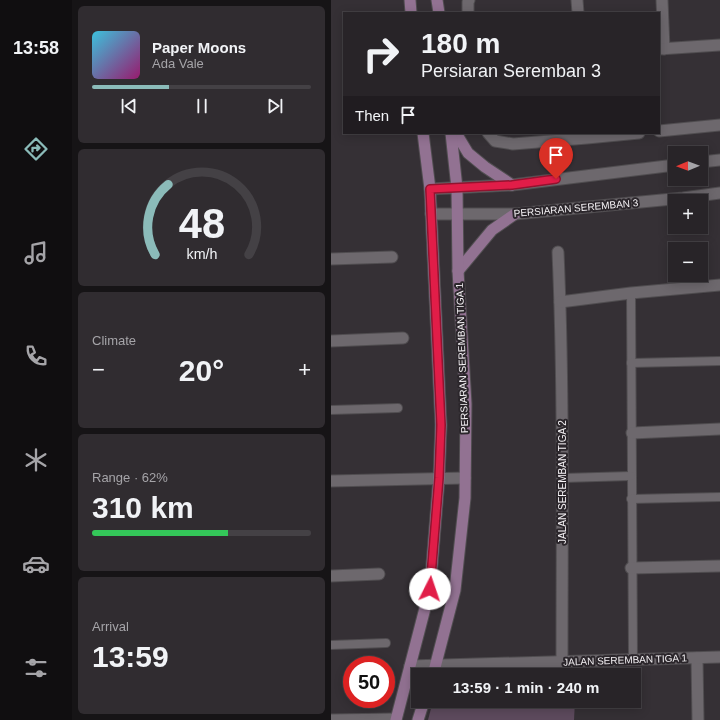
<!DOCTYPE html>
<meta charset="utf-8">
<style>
body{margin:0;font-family:Helvetica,sans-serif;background:#302c30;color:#f1f3f6;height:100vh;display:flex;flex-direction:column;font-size:15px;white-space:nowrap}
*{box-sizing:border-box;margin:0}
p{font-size:13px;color:#a5a4a8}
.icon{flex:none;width:22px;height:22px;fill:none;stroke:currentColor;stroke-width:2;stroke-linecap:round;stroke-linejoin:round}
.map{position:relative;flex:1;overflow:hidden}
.sheet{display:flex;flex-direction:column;gap:6px;padding:6px;background:#161416;width:259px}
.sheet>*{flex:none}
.guide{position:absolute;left:12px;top:12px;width:317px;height:122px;border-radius:0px;box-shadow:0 2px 10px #0003,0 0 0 1px #444145;background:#282428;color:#f1f3f6;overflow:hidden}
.needle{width:26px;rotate:269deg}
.buttons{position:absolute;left:337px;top:146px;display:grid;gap:8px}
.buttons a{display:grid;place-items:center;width:40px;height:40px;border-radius:0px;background:#282428;box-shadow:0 2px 10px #0003,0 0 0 1px #444145;font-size:20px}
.speed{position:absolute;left:12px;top:656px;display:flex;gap:8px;font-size:20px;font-weight:700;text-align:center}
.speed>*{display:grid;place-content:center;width:52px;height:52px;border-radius:50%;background:#282428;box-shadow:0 2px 10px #0003,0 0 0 1px #444145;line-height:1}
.speed .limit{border:6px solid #d22;background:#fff;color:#111}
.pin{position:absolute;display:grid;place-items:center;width:34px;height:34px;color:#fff;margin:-41px -17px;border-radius:50% 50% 50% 0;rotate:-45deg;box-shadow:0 0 4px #0007}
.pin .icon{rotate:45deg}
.me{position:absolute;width:44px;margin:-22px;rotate:4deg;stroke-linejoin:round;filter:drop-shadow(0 0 3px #0008)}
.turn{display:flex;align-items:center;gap:14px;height:84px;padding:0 12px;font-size:18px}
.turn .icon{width:52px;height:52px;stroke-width:2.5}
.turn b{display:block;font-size:28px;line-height:34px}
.then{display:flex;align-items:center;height:38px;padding:0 12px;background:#0003;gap:8px;font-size:15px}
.big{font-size:30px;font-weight:700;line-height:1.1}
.sheet .widget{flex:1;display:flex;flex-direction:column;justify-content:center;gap:6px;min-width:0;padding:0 14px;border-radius:6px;background:#302c30}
.sheet .dial{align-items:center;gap:0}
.dial svg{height:104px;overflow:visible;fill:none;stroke:#444145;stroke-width:7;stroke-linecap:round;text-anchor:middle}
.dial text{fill:#f1f3f6;stroke:none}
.song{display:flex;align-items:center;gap:12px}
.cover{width:48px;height:48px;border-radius:6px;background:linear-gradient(135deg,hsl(190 70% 55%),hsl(320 70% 35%))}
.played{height:4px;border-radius:2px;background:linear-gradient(90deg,#8bbbb9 35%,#444145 35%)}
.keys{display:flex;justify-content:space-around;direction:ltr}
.heat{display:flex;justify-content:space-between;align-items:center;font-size:22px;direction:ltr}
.charge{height:6px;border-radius:3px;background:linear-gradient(90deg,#34c759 62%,#444145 0)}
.trip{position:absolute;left:80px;top:668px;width:230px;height:40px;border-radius:0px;background:#282428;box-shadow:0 2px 10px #0003,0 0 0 1px #444145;font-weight:700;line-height:40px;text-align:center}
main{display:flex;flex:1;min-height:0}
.tabs{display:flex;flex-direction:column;width:72px;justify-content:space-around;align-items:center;background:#100e10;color:#a5a4a8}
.tabs .icon{width:28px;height:28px}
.tabs .on{color:#8bbbb9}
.tabs b{font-size:18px;color:#f1f3f6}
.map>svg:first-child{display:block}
.green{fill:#5d4a5d}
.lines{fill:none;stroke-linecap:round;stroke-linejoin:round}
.service-casing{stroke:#504d50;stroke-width:10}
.minor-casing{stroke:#504d50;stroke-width:13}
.tertiary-casing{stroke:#504d50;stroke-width:13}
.secondary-casing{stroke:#504d50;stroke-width:13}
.service{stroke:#6d686d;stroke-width:8}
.minor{stroke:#6d686d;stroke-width:11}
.tertiary{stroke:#6d686d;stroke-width:11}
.secondary{stroke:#927292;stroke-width:11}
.route-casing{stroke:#92132f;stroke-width:10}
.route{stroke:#e11d48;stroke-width:7}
.labels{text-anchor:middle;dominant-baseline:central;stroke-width:4;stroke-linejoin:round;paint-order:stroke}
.street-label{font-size:10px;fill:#f6f3f6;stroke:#2b262b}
</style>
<main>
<nav class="tabs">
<b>13:58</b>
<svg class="icon on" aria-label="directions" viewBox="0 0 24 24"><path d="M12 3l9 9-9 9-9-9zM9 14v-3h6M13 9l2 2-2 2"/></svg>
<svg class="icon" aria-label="music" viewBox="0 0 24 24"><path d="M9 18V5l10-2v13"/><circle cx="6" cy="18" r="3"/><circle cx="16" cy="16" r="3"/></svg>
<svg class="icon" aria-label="phone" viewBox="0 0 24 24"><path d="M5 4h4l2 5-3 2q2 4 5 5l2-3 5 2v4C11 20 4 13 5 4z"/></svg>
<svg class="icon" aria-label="climate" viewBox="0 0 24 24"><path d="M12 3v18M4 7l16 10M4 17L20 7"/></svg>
<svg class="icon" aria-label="car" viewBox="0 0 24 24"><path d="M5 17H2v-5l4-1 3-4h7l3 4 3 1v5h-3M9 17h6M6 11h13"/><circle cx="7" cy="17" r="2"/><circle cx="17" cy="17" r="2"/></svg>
<svg class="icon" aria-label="filters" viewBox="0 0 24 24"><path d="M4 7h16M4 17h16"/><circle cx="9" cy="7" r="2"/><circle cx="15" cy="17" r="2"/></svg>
</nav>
<section class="sheet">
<div class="widget">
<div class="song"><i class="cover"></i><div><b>Paper Moons</b><p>Ada Vale</p></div></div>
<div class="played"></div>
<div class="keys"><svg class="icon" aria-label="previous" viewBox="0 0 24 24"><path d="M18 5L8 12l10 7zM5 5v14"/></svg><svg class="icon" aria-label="pause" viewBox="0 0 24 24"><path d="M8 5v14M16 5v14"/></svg><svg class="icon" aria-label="next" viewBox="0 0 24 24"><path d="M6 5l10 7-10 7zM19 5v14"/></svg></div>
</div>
<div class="widget dial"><svg viewBox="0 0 100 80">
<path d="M14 69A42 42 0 1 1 86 69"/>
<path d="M14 69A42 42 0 0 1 24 15" stroke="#8bbbb9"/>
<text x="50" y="56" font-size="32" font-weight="700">48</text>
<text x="50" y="72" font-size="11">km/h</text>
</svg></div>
<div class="widget"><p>Climate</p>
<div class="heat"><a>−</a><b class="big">20°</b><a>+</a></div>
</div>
<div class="widget"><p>Range · 62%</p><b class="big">310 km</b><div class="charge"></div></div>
<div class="widget"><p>Arrival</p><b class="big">13:59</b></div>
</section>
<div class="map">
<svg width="389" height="720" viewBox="0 0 389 720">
<rect width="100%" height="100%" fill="#353035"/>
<g class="green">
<path d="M244,664V675H110L111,671Z"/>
<path d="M102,701H244L243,720H97Z"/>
</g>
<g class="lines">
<g class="service-casing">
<g id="service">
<path d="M300,293L302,659"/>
<path d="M300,363L389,361"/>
<path d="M0,410L67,408"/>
<path d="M232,478L300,476"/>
<path d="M300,499L389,497"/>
<path d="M0,645L55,643"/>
</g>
</g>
<g class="minor-casing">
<g id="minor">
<path d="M246,0L247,13"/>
<path d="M331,0L333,49"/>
<path d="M137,13V2L138,0"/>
<path d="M328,49L389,45"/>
<path d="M328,131L389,125"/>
<path d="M157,133L164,141L182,144L256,138L308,133"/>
<path d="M227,252C233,389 231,525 231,662"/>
<path d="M0,259L61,257"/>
<path d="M229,302L300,293L389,285"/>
<path d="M0,341L72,338"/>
<path d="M301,433L389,429"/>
<path d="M0,481L134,478"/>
<path d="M300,568L389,566"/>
<path d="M0,576L48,574"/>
<path d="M366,658L367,720"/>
<path d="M79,666L389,657"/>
<path d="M0,720L65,719"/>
</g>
</g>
<g class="tertiary-casing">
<g id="tertiary">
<path d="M370,162L389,160"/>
<path d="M99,189L181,185L344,165"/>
<path d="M100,214H184L352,198L389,193"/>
</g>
</g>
<g class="secondary-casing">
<g id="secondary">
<path d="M79,0L80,13"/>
<path d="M106,0L108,13"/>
<path d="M125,133L137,153L154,167L181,185"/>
<path d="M127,271L161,230L184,214"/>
<path d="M102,675L124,590L134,498L135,404L127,271L126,188L120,133"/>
<path d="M65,720L99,589L108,478L110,425L99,189L92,133"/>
<path d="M87,720L93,701"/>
</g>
</g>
<use href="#service" class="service"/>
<use href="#minor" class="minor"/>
<use href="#tertiary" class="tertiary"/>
<use href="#secondary" class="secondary"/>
</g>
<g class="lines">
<g class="route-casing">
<path id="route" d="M99,589L108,478L110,425L99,189L181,185L225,179"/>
</g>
<use href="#route" class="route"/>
</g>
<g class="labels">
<g class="street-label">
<text transform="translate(245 208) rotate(-5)">PERSIARAN SEREMBAN 3</text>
<text transform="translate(131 358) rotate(-92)">PERSIARAN SEREMBAN TIGA 1</text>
<text transform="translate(231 482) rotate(-90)">JALAN SEREMBAN TIGA 2</text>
<text transform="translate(294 660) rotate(-2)">JALAN SEREMBAN TIGA 1</text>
</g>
</g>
</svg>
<div class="buttons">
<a><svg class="needle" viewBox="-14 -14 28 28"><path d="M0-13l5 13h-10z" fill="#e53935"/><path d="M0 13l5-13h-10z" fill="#a5a4a8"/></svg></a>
<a>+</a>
<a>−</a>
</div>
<div class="speed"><div class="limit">50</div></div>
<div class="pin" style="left:225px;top:179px;background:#d93025"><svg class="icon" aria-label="arrive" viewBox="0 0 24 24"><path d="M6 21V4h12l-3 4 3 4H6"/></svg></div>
<svg class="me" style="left:99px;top:589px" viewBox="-20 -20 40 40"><circle r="19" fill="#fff"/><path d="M0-13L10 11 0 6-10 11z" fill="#e11d48"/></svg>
<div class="trip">13:59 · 1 min · 240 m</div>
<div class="guide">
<div class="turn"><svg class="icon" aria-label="right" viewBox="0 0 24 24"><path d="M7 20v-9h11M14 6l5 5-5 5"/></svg><div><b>180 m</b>Persiaran Seremban 3</div></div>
<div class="then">Then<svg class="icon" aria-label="arrive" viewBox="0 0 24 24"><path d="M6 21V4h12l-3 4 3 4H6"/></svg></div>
</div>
</div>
</main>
